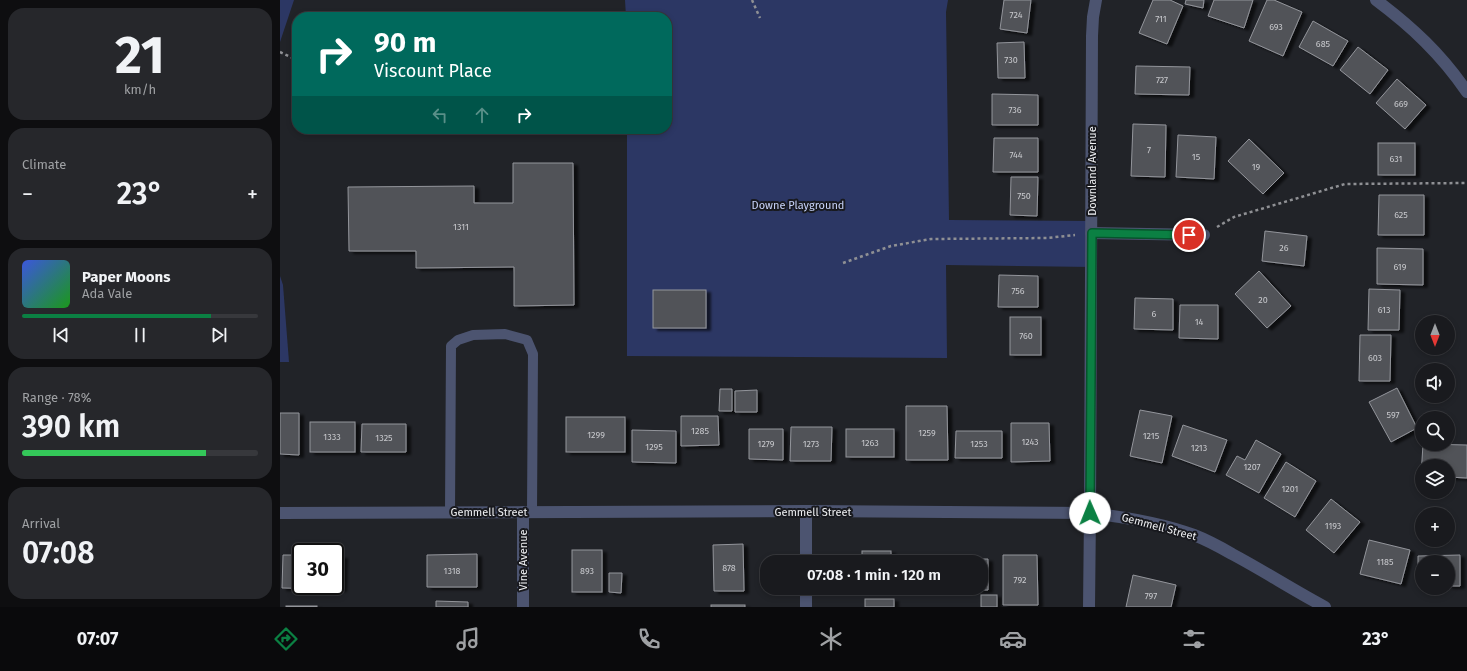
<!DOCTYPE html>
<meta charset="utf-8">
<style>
body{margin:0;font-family:"Fira Sans",sans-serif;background:#26272b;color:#f1f3f6;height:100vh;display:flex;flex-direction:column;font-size:15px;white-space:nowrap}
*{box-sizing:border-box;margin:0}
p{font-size:13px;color:#9fa1a4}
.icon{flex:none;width:22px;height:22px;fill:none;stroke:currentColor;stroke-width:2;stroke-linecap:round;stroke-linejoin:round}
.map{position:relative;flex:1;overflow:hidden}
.panel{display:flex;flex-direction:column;gap:8px;padding:8px;background:#0e0e10;width:280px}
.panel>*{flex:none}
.guide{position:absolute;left:12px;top:12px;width:380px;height:122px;border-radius:16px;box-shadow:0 2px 6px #0003,0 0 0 1px #37383c;background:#00695c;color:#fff;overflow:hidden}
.needle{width:26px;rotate:180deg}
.tools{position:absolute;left:1135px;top:315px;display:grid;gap:8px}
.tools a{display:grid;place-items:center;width:40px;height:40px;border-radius:50%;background:#191a1e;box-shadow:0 2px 6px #0003,0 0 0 1px #37383c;font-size:20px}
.speed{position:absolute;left:12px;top:543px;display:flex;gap:8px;font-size:20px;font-weight:700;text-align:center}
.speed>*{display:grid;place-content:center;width:52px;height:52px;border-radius:50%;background:#191a1e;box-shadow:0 2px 6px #0003,0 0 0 1px #37383c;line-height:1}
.speed .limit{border:2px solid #111;border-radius:6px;background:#fff;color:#111}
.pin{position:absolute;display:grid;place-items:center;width:34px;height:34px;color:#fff;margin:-17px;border:2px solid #fff;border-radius:50%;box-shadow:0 1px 4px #0007}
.me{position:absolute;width:44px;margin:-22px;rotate:359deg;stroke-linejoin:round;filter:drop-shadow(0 0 3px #0008)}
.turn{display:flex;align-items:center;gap:14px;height:84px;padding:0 16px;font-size:18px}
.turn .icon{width:52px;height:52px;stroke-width:2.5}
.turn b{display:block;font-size:28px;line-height:34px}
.lanes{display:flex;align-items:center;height:38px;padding:0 16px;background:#0003;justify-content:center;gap:20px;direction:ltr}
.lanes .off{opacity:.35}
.big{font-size:30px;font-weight:600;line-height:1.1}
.panel .widget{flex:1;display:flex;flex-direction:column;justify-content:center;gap:6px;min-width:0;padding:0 14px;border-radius:16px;background:#26272b}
.panel .dial{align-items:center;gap:0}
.dial b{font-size:52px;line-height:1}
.song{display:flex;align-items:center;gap:12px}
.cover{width:48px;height:48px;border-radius:6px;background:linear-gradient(135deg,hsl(230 70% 55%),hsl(120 70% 35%))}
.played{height:4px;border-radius:2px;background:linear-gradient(90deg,#0b8043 80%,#37383c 80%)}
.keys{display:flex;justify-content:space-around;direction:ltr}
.heat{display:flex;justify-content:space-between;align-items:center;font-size:22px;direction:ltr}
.charge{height:6px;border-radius:3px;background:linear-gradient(90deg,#34c759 78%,#37383c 0)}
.trip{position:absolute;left:480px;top:555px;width:228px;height:40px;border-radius:16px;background:#191a1e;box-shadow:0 2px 6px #0003,0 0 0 1px #37383c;font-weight:600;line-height:40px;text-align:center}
.dock{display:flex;height:64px;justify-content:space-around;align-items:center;background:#0a0a0c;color:#9fa1a4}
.dock .icon{width:28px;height:28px}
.dock .active{color:#0b8043}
.dock b{font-size:18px;color:#f1f3f6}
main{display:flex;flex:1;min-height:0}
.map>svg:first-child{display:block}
.green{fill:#2c3764}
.building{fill:#515358;stroke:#93959b;filter:url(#shadow)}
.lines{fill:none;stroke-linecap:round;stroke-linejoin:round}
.path{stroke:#8f9094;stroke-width:2.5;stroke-dasharray:3 3;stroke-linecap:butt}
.service{stroke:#4c5470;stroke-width:10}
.minor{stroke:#4c5470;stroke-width:12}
.tertiary{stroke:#4c5470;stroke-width:12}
.route-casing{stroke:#07532c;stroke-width:10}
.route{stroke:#0b8043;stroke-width:7}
.labels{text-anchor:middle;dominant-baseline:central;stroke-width:4;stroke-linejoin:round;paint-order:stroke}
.number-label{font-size:9px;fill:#c7c8cc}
.street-label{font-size:11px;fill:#eeeff2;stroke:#18191e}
.park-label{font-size:11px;fill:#c8d3f9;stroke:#18191e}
</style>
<main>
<section class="panel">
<div class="widget dial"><b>21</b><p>km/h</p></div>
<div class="widget"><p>Climate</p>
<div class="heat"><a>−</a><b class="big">23°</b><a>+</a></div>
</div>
<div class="widget">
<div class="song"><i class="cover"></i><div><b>Paper Moons</b><p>Ada Vale</p></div></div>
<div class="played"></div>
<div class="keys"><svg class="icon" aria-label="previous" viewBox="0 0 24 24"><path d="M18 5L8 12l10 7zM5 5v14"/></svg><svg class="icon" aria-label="pause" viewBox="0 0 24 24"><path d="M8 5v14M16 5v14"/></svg><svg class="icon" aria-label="next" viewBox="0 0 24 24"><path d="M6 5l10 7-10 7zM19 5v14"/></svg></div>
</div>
<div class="widget"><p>Range · 78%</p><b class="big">390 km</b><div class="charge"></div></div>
<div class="widget"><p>Arrival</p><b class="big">07:08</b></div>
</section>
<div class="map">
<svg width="1187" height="607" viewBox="0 0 1187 607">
<defs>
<filter id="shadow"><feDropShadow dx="4.5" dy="2.5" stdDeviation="1" flood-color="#0009"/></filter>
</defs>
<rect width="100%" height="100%" fill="#212328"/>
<g class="green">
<path d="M0,0H14L0,42Z"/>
<path d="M345,0H668L666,12L669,220L813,221V267L666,265L667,358L347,356V129H387V17H346Z"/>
<path d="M0,276L3,285L9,362H0Z"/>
</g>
<g class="building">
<path d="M724,0H751L747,33L720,29Z"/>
<path d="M873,0H890L903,6L887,44L859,33Z"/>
<path d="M906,0H924L923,8L905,4Z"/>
<path d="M934,0H973L964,28L928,16Z"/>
<path d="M987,0H994L1022,12L1003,56L969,41Z"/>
<path d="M1033,21L1068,41L1053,66L1019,47Z"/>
<path d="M744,42L745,78H718L717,43Z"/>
<path d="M1078,47L1108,70L1090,94L1060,70Z"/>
<path d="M856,66L910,67L909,95L855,94Z"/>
<path d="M1117,79L1146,105L1125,129L1096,103Z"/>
<path d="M712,94L758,95V125H712Z"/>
<path d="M853,124L886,125L885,177L851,176Z"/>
<path d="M898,135L936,137L934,179L896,177Z"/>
<path d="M714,138H758V172H713Z"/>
<path d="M969,139L1004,173L983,194L948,161Z"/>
<rect x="1098" y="143" width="37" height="32"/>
<path d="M233,163H293L294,305L234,306V267L136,268V251H69L68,187L194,186V203H233Z"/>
<path d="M731,177H758L757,216L730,215Z"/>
<path d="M1099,195H1144V235H1098Z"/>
<path d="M985,231L1027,236L1024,266L982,261Z"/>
<path d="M1097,248L1143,249V285L1097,284Z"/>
<path d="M979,271L1011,306L987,328L955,294Z"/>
<path d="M719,275L758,276V307H718Z"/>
<path d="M1089,289L1120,290L1119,330H1088Z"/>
<rect x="373" y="290" width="53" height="38"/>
<path d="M855,298L893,299V330L854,329Z"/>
<path d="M900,305H938V339L899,338Z"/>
<rect x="730" y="317" width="31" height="38"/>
<path d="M1080,335H1111L1110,381H1079Z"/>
<path d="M1117,388L1137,428L1111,442L1089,402Z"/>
<path d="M440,389H452V411H439Z"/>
<path d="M477,390V412H455V391Z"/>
<path d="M626,406H667L668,460H626Z"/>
<path d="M860,410L892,416L882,463L850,456Z"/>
<path d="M0,413H19V455L0,454Z"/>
<path d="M401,416H438L439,445L401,446Z"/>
<rect x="286" y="417" width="59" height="35"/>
<rect x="30" y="422" width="45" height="30"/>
<path d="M731,423H769L770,461L731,462Z"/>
<path d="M82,424H126V452H81Z"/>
<path d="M903,425L947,440L935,472L892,456Z"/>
<path d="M511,427H552L551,461H510Z"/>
<path d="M469,429H503V460L469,459Z"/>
<rect x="566" y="429" width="48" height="28"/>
<path d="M352,430L396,431V463L352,462Z"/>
<path d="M676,431H722V458H675Z"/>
<path d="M976,440L1001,454L979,493L946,475L957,456L965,460Z"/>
<path d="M1143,444L1187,445V478L1168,477V466H1142L1141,476Z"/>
<path d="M1006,462L1036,481L1015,517L984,498Z"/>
<path d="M1051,499L1080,522L1054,553L1026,530Z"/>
<path d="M1089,540L1130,550L1121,584L1080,574Z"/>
<path d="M463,544L464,591H434L433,545Z"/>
<rect x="292" y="550" width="30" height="42"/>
<rect x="582" y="551" width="29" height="11"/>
<path d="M197,554V587H147V555Z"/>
<path d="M3,555H21V586H55V556H63L62,589L2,588Z"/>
<path d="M723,555H757L758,605H723Z"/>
<path d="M1180,555V586H1168V562H1142V586H1138V556Z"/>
<path d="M671,559H708V590H671V588H701V562H671Z"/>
<path d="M329,573H342L341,593L329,592Z"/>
<path d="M853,575L896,585L891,607H846Z"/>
<rect x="582" y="588" width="29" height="3"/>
<rect x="701" y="595" width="16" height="12"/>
<rect x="585" y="599" width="29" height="8"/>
<path d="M156,601L188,602V607H156Z"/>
<rect x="431" y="605" width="34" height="2"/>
<rect x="6" y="606" width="31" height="1"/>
</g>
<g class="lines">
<g class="path">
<path d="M472,0L480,18"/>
<path d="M0,52L17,60"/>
<path d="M937,227L954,217L1065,184L1187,183"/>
<path d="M563,263L611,246L651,239L767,238L795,235"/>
</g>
<path class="service" d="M170,512L171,346L178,340L193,335L225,334L247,340L253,354L252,512"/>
<g class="minor">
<path d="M816,0L813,17L812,36L810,513C845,517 881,523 914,535C927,540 940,547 952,554C984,571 1013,590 1045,607"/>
<path d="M1096,0C1132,27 1161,54 1187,92"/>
<path d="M811,233L924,235"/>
<path d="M526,511V562"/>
<path d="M243,512V607"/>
<path d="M526,588V607"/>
</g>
<path class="tertiary" d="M0,513L526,511L810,513L809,607"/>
</g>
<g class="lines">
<g class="route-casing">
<path id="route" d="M810,513L812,233L909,235"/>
</g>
<use href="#route" class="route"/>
</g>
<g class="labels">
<g class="number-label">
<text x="736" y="15">724</text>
<text x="881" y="19">711</text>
<text x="996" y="27">693</text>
<text x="1043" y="44">685</text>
<text x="731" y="60">730</text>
<text x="882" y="80">727</text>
<text x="1121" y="104">669</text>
<text x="735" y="110">736</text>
<text x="869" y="150">7</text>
<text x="736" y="155">744</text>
<text x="916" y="157">15</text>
<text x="1116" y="159">631</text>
<text x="976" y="167">19</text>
<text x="744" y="196">750</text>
<text x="1121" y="215">625</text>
<text x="181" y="227">1311</text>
<text x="1004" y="248">26</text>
<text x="1120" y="267">619</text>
<text x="738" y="291">756</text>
<text x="983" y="300">20</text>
<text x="1104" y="310">613</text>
<text x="874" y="314">6</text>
<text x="919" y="322">14</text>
<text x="746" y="336">760</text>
<text x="1095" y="358">603</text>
<text x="1113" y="415">597</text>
<text x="420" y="431">1285</text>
<text x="647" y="433">1259</text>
<text x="316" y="435">1299</text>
<text x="871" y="436">1215</text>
<text x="52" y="437">1333</text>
<text x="104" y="438">1325</text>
<text x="750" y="442">1243</text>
<text x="590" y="443">1263</text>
<text x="486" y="444">1279</text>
<text x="531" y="444">1273</text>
<text x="699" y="444">1253</text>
<text x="374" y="447">1295</text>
<text x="919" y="448">1213</text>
<text x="972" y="467">1207</text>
<text x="1010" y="489">1201</text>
<text x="1053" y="526">1193</text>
<text x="1105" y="562">1185</text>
<text x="449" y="568">878</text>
<text x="172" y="571">1318</text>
<text x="307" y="571">893</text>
<text x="740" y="580">792</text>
<text x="871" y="596">797</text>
</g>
<g class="street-label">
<text transform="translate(812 171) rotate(-90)">Downland Avenue</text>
<text x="209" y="512">Gemmell Street</text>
<text x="533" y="512">Gemmell Street</text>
<text transform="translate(879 527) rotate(15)">Gemmell Street</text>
<text transform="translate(243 560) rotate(-90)">Vine Avenue</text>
</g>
<g class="park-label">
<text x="518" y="205">Downe Playground</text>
</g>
</g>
</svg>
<div class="tools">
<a><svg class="needle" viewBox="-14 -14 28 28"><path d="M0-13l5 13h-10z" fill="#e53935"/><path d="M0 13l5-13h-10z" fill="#9fa1a4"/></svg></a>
<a><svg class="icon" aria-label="sound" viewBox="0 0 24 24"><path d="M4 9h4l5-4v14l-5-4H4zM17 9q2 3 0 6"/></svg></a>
<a><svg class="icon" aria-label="search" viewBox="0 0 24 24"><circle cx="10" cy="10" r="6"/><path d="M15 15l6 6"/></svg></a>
<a><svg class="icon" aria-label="layers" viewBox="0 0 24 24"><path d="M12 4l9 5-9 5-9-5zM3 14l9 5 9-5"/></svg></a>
<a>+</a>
<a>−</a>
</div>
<div class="speed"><div class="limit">30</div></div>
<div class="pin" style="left:909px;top:235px;background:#d93025"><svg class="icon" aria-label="arrive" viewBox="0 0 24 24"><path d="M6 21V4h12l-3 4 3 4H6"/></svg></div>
<svg class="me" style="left:810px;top:513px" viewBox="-20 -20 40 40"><circle r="19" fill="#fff"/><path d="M0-13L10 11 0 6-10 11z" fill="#0b8043"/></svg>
<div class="trip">07:08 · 1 min · 120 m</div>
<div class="guide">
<div class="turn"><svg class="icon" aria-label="right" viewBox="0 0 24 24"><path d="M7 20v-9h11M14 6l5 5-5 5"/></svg><div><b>90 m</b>Viscount Place</div></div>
<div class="lanes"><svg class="icon off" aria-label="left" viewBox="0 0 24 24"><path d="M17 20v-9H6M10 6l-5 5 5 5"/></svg><svg class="icon off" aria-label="ahead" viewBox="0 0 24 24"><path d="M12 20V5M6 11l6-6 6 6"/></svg><svg class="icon" aria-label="right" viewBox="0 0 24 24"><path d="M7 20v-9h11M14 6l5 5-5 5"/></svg></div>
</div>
</div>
</main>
<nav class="dock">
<b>07:07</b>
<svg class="icon active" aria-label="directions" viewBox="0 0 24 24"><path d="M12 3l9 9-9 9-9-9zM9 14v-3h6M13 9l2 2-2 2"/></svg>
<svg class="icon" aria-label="music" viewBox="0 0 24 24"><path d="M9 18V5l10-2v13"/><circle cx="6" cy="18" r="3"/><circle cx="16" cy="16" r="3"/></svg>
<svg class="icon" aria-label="phone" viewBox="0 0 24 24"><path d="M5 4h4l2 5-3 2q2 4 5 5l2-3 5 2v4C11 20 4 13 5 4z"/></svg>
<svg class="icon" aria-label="climate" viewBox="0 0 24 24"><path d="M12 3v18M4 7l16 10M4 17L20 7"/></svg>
<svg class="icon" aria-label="car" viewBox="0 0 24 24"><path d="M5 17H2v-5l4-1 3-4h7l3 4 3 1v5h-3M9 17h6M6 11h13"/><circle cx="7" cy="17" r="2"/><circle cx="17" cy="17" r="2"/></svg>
<svg class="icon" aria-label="filters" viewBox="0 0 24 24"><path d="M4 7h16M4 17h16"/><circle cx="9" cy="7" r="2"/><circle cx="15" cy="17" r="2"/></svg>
<b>23°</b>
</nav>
